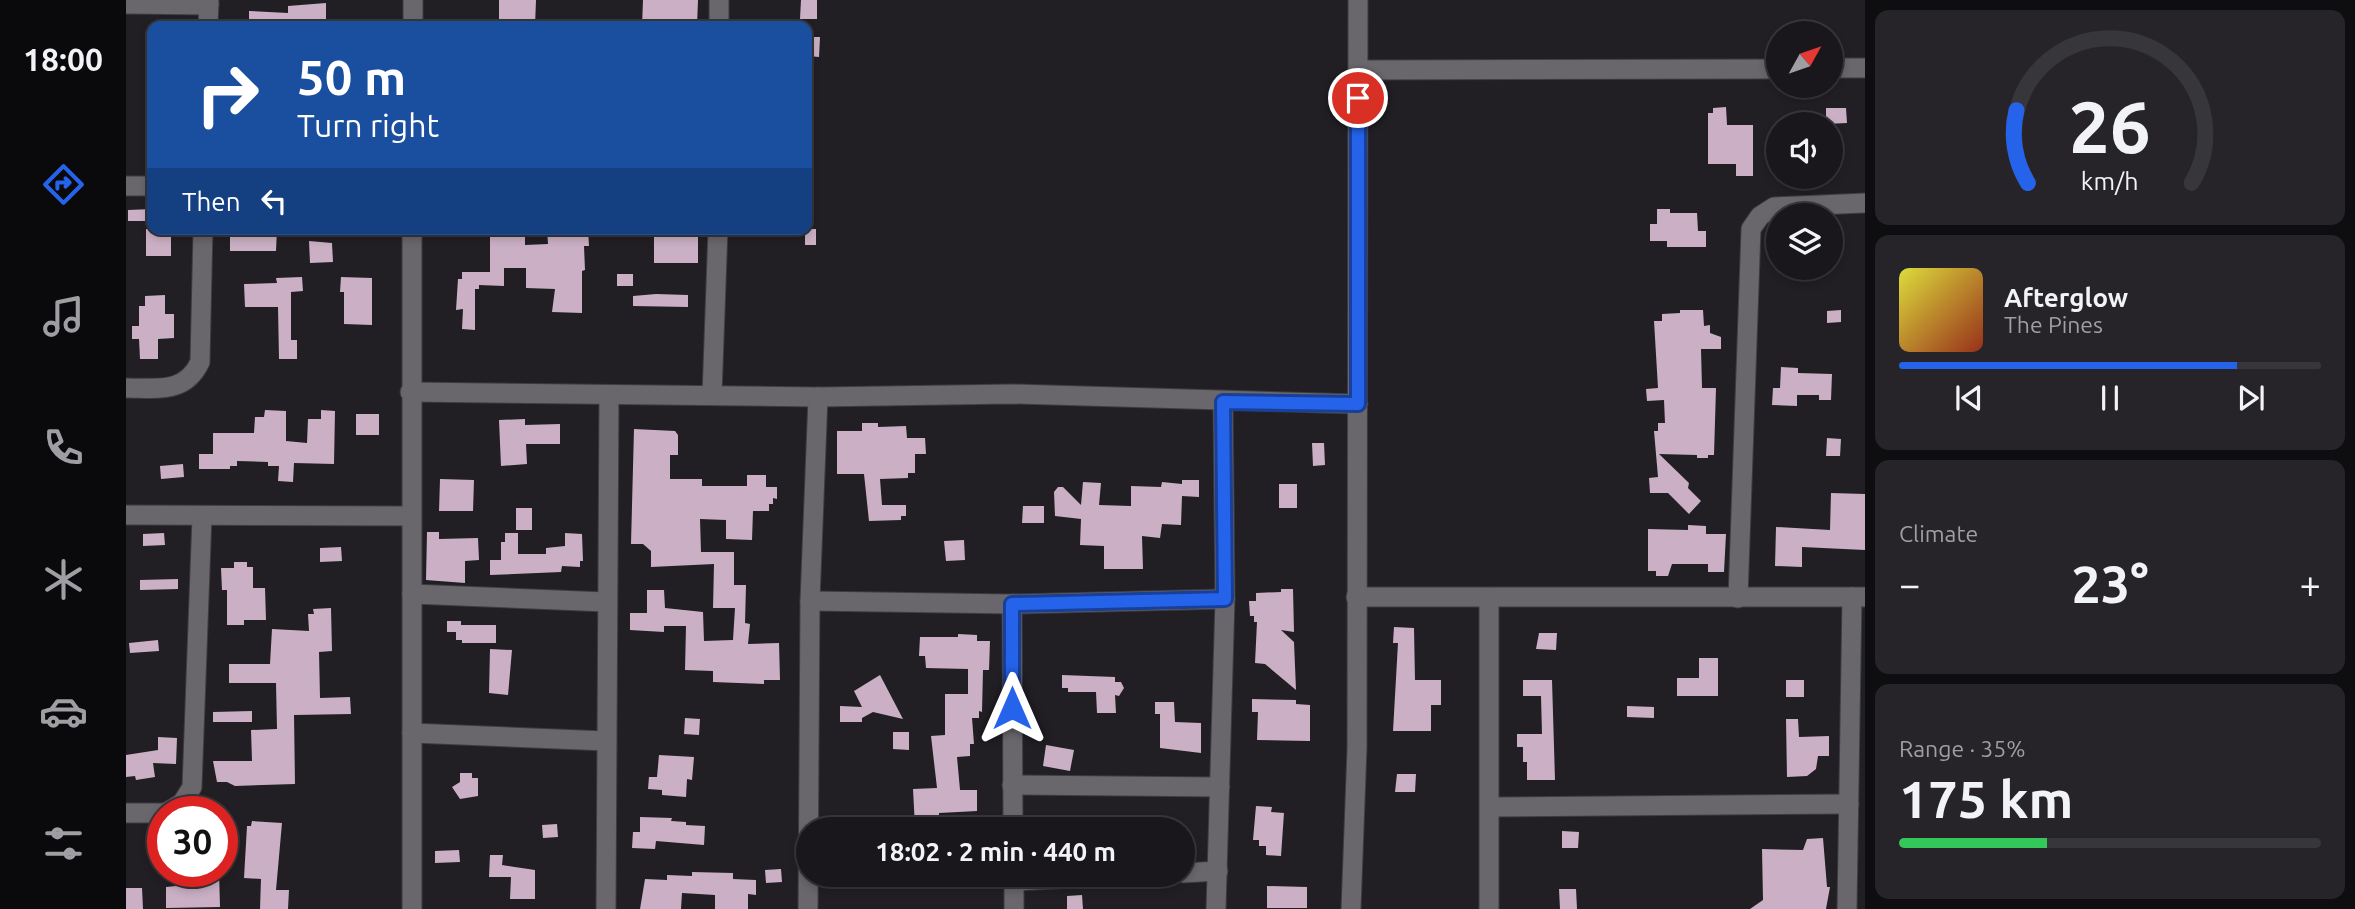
<!DOCTYPE html>
<meta charset="utf-8">
<style>
body{margin:0;font-family:Ubuntu,sans-serif;background:#262428;color:#f1f3f6;height:100vh;display:flex;flex-direction:column;font-size:26px;white-space:nowrap}
*{box-sizing:border-box;margin:0}
p{font-size:23px;color:#9f9fa3}
.icon{flex:none;width:38px;height:38px;fill:none;stroke:currentColor;stroke-width:2;stroke-linecap:round;stroke-linejoin:round}
.map{position:relative;flex:1;overflow:hidden}
.panel{display:flex;flex-direction:column;gap:10px;padding:10px;background:#0e0d0f;width:490px}
.panel>*{flex:none}
.hud{position:absolute;left:21px;top:21px;width:665px;height:214px;border-radius:14px;box-shadow:0 4px 10px #0003,0 0 0 2px #37363a;background:#1a4fa0;color:#fff;overflow:hidden}
.needle{width:46px;rotate:50deg}
.buttons{position:absolute;left:1640px;top:21px;display:grid;gap:14px}
.buttons a{display:grid;place-items:center;width:77px;height:77px;border-radius:50%;background:#19171b;box-shadow:0 4px 10px #0003,0 0 0 2px #37363a;font-size:35px}
.speed{position:absolute;left:21px;top:796px;display:flex;gap:14px;font-size:35px;font-weight:700;text-align:center}
.speed>*{display:grid;place-content:center;width:91px;height:91px;border-radius:50%;background:#19171b;box-shadow:0 4px 10px #0003,0 0 0 2px #37363a;line-height:1}
.speed .limit{border:10px solid #d22;background:#fff;color:#111}
.pin{position:absolute;display:grid;place-items:center;width:60px;height:60px;color:#fff;margin:-30px;border:4px solid #fff;border-radius:50%;box-shadow:0 2px 7px #0007}
.me{position:absolute;width:77px;margin:-38px;rotate:0deg;stroke-linejoin:round;filter:drop-shadow(0 0 5px #0008)}
.turn{display:flex;align-items:center;gap:24px;height:147px;padding:0 35px;font-size:32px}
.turn .icon{width:91px;height:91px;stroke-width:2.5}
.turn b{display:block;font-size:49px;line-height:60px}
.then{display:flex;align-items:center;height:66px;padding:0 35px;background:#0003;gap:14px;font-size:26px}
.big{font-size:52px;font-weight:700;line-height:1.1}
.panel .widget{flex:1;display:flex;flex-direction:column;justify-content:center;gap:10px;min-width:0;padding:0 24px;border-radius:14px;background:#262428}
.panel .dial{align-items:center;gap:0}
.dial svg{height:182px;overflow:visible;fill:none;stroke:#37363a;stroke-width:7;stroke-linecap:round;text-anchor:middle}
.dial text{fill:#f1f3f6;stroke:none}
.song{display:flex;align-items:center;gap:21px}
.cover{width:84px;height:84px;border-radius:10px;background:linear-gradient(135deg,hsl(60 70% 55%),hsl(10 70% 35%))}
.played{height:7px;border-radius:4px;background:linear-gradient(90deg,#2563eb 80%,#37363a 80%)}
.keys{display:flex;justify-content:space-around;direction:ltr}
.heat{display:flex;justify-content:space-between;align-items:center;font-size:38px;direction:ltr}
.charge{height:10px;border-radius:5px;background:linear-gradient(90deg,#34c759 35%,#37363a 0)}
.trip{position:absolute;left:670px;top:817px;width:399px;height:70px;border-radius:35px;background:#19171b;box-shadow:0 4px 10px #0003,0 0 0 2px #37363a;font-weight:700;line-height:70px;text-align:center}
main{display:flex;flex:1;min-height:0}
.tabs{display:flex;flex-direction:column;width:126px;justify-content:space-around;align-items:center;background:#0a090b;color:#9f9fa3}
.tabs .icon{width:49px;height:49px}
.tabs .selected{color:#2563eb}
.tabs b{font-size:32px;color:#f1f3f6}
.map>svg:first-child{display:block}
.building{fill:#cbb0c5}
.lines{fill:none;stroke-linecap:round;stroke-linejoin:round}
.minor-casing{stroke:#3d3c40;stroke-width:21}
.minor{stroke:#69666c;stroke-width:19}
.route-casing{stroke:#184099;stroke-width:18}
.route{stroke:#2563eb;stroke-width:12}
</style>
<main>
<nav class="tabs">
<b>18:00</b>
<svg class="icon selected" aria-label="directions" viewBox="0 0 24 24"><path d="M12 3l9 9-9 9-9-9zM9 14v-3h6M13 9l2 2-2 2"/></svg>
<svg class="icon" aria-label="music" viewBox="0 0 24 24"><path d="M9 18V5l10-2v13"/><circle cx="6" cy="18" r="3"/><circle cx="16" cy="16" r="3"/></svg>
<svg class="icon" aria-label="phone" viewBox="0 0 24 24"><path d="M5 4h4l2 5-3 2q2 4 5 5l2-3 5 2v4C11 20 4 13 5 4z"/></svg>
<svg class="icon" aria-label="climate" viewBox="0 0 24 24"><path d="M12 3v18M4 7l16 10M4 17L20 7"/></svg>
<svg class="icon" aria-label="car" viewBox="0 0 24 24"><path d="M5 17H2v-5l4-1 3-4h7l3 4 3 1v5h-3M9 17h6M6 11h13"/><circle cx="7" cy="17" r="2"/><circle cx="17" cy="17" r="2"/></svg>
<svg class="icon" aria-label="filters" viewBox="0 0 24 24"><path d="M4 7h16M4 17h16"/><circle cx="9" cy="7" r="2"/><circle cx="15" cy="17" r="2"/></svg>
</nav>
<div class="map">
<svg width="1739" height="909" viewBox="0 0 1739 909">
<rect width="100%" height="100%" fill="#211f24"/>
<g class="building">
<path d="M373,0H410L409,26H373Z"/>
<path d="M517,0H572L571,26H516Z"/>
<path d="M675,0H691V19H674Z"/>
<path d="M200,3V21H179V26H123V11L162,13V6Z"/>
<path d="M683,37H694L693,57L682,56Z"/>
<path d="M1600,107L1601,125H1627V176H1610V164H1582V113H1587V108Z"/>
<path d="M1700,108H1720L1721,123L1700,124Z"/>
<path d="M26,209V221H2V210Z"/>
<path d="M1531,209H1544V213H1571L1572,231H1580V247H1541V241H1524V224H1531Z"/>
<rect x="20" y="229" width="25" height="27"/>
<path d="M104,229H151L150,251H104Z"/>
<path d="M364,229H399V245L422,244L421,229H462L463,246H458L459,270L456,271V313L426,312L429,289L400,288V268H378V286L353,285V289H349V330L336,329L337,309L330,310L332,279H336V272H364Z"/>
<path d="M528,229L572,232V263H528Z"/>
<rect x="679" y="229" width="11" height="16"/>
<path d="M183,241L206,243L207,262L184,263Z"/>
<rect x="491" y="274" width="16" height="12"/>
<path d="M176,277L177,291L165,292V340H171V359H153L152,307H119L118,284L151,283L150,278Z"/>
<path d="M215,277L246,278V325L218,324V292H214Z"/>
<path d="M530,294L562,295V307L507,306V296Z"/>
<path d="M39,295V314H48V338L32,339V359H14L13,339H6V326H13V306H19V296Z"/>
<path d="M1554,310H1577L1578,326L1584,325V333L1595,337V349H1575L1576,388H1590L1588,455H1582V458H1571V455L1533,454L1563,483L1562,488L1575,501L1563,514L1542,493H1524L1523,478L1532,477L1528,431H1532V423H1539L1538,400L1521,401L1520,389L1532,388L1528,321H1536V314L1554,313Z"/>
<path d="M1715,310V322L1701,323V311Z"/>
<path d="M1655,367L1672,368V373L1706,374L1705,400H1693V395H1671V406L1646,405L1647,388H1654Z"/>
<path d="M139,410L160,411V441L181,443L182,419H195V410L209,411L208,464L168,463L167,482L152,481L153,466H142V462L111,461V466H104V469H73V454H87V433H128L129,417H138Z"/>
<rect x="230" y="414" width="23" height="21"/>
<path d="M399,419V425L434,424V444H400L401,464L375,466L373,420Z"/>
<path d="M736,423H752V427L780,426L781,438H799L800,454H789V473H782V478L754,479L756,505H780V516H775V520L743,521L738,474H711V431H736Z"/>
<path d="M508,429L549,431L552,435V455H544V479H576V486H621V475H640V487H651V499L647,498V504H643V511H627L626,540L600,539V520L574,519L575,552H608V585H620L619,623L624,624L622,644L653,643L654,680H638V684L587,682V671L559,670L560,626H538V632L504,630V613H521V590H538L539,608L577,612L578,641L607,640L609,608H587L588,564L525,567V551L517,544H505Z"/>
<path d="M1701,438L1715,439L1714,456H1700Z"/>
<path d="M1186,443H1198L1199,465L1187,466Z"/>
<path d="M57,464L58,477L35,479L34,466Z"/>
<path d="M314,479L348,480L347,511H313Z"/>
<path d="M1056,480H1073V497L1056,496L1055,525L1036,524L1034,538L1016,536L1017,569H978V546L954,545L955,519L929,516L928,492L932,487H937L955,505L957,482L975,483L973,505L1005,506V486L1035,487L1036,482L1056,484Z"/>
<rect x="1153" y="484" width="18" height="24"/>
<path d="M1705,493L1739,494V550L1676,547V567L1649,566L1650,527L1704,530Z"/>
<path d="M897,506H918V523H896Z"/>
<rect x="390" y="508" width="16" height="22"/>
<path d="M1562,525L1580,526V534H1600L1598,572H1582V564H1546L1542,576H1530V571H1522V529L1562,530Z"/>
<path d="M301,532H313V539L352,538L353,560L339,561V583L300,580Z"/>
<path d="M38,533L39,545L17,546V534Z"/>
<path d="M379,533H392V554H420V548L439,546V533L456,534L457,561H454V567L436,566L435,572L364,575V560H375V542H379Z"/>
<path d="M838,540L839,560L820,561L818,541Z"/>
<path d="M215,547L216,561L194,562V548Z"/>
<path d="M108,562H121V567H127V588H139L140,620H118V625H101V590H96L95,568H108Z"/>
<path d="M52,579V589L14,590V580Z"/>
<path d="M1155,589H1167L1168,632L1155,630L1168,642L1170,690L1139,664L1129,663L1131,622H1128V616H1124L1123,601H1130V593L1155,592Z"/>
<path d="M205,608L206,651L193,652L194,698L224,697L225,714L168,715L169,784L109,786L101,782H91L87,761H126L125,730L151,729L150,683H103V664H144L146,629L183,631L182,614H188L187,609Z"/>
<path d="M321,621H335V625H370V643H336V640H330V632H321Z"/>
<path d="M1268,627L1288,628L1289,680H1315V705H1305V731H1267L1272,643H1267Z"/>
<path d="M1413,633H1431L1430,650L1410,649Z"/>
<path d="M832,634L851,635V641H864L863,670H857L856,712L853,711V718H846L848,744H844V756L831,757L834,790H851V811L813,813V817L809,818V825L789,827L787,789L811,788L805,736L819,735V694H842V669L800,668L799,656H793L794,637H832Z"/>
<path d="M32,640L33,651L4,653L3,643Z"/>
<path d="M364,649L386,650L382,695L363,693Z"/>
<path d="M1573,658H1592V696H1551V678H1573Z"/>
<path d="M754,675L777,719L747,712L736,718V722H714V706L736,707L728,691Z"/>
<path d="M936,675L989,677V682H995L998,688L993,696L989,695L990,713H971L970,692H942V688H936Z"/>
<path d="M1397,680H1426L1429,780H1401V762H1397V747H1391V734H1416L1415,696H1397Z"/>
<rect x="1660" y="680" width="18" height="17"/>
<path d="M1126,699L1170,700V704L1184,705V741L1131,740L1132,712H1126Z"/>
<path d="M1029,702H1048L1049,722L1075,723V753L1034,748V714H1029Z"/>
<path d="M1501,706L1528,707V718L1501,717Z"/>
<path d="M126,711V722H87V712Z"/>
<path d="M559,718L574,719L573,735L558,734Z"/>
<path d="M1660,719H1672L1673,737L1703,736V756H1692L1690,769L1681,776L1661,777Z"/>
<path d="M767,732H783V750L767,749Z"/>
<path d="M32,737L51,738L50,764L27,763L29,777L10,780L9,776L0,777V755L32,750Z"/>
<path d="M920,745L948,750L944,771L917,766Z"/>
<path d="M533,755L568,757L566,780L561,779L560,797L536,795V790L522,789L523,777H531Z"/>
<path d="M334,773H346V778H352V796L334,799L326,787L334,782Z"/>
<path d="M1271,774H1290L1289,792H1269Z"/>
<path d="M1130,806L1146,807L1145,812L1158,813L1155,856L1140,855V846H1133V840H1127Z"/>
<path d="M514,817L546,818L545,821L560,822V825L579,826L578,845L530,841L529,849L506,848L507,832H514Z"/>
<path d="M126,821L156,823L150,890H163L162,909H134L135,879L118,878L121,826H125Z"/>
<path d="M431,824L432,837L417,838L416,825Z"/>
<path d="M1436,831L1453,832L1452,848H1436Z"/>
<path d="M1697,838L1701,887H1704L1700,909H1624L1637,900L1636,849L1677,850L1681,839Z"/>
<path d="M333,850L334,862L309,863V851Z"/>
<path d="M364,855H377L376,865L409,870V899H384L385,877H363Z"/>
<path d="M655,869L656,882L640,883L639,870Z"/>
<path d="M69,872H93L94,907L40,908V887L70,884Z"/>
<path d="M566,872L607,873V879L630,880V895L622,894V909H589V895L556,893L555,909H514L519,879L541,880V875L566,876Z"/>
<path d="M1141,886L1181,887V908H1141Z"/>
<path d="M0,888H16L17,909H0Z"/>
<path d="M1433,889H1450L1451,909H1434Z"/>
<path d="M956,895L957,909H941V896Z"/>
</g>
<g class="lines">
<g class="minor-casing">
<g id="minor">
<path d="M593,0V26"/>
<path d="M0,4L83,5"/>
<path d="M82,26L83,0"/>
<path d="M287,26V0"/>
<path d="M1704,68H1739"/>
<path d="M1232,70L1652,69"/>
<path d="M0,186H26"/>
<path d="M0,388C31,388 59,394 74,362L77,229"/>
<path d="M284,392L692,397L886,394L1232,404"/>
<path d="M586,395L592,229"/>
<path d="M0,515L285,516"/>
<path d="M286,594L480,602"/>
<path d="M1230,597H1739"/>
<path d="M1612,598L1625,229L1634,216L1648,207L1739,203"/>
<path d="M684,601L886,604L1099,599"/>
<path d="M886,604L887,830"/>
<path d="M286,733L480,741"/>
<path d="M886,785L1094,787"/>
<path d="M1364,807L1723,804"/>
<path d="M41,812L56,803L66,787L76,516"/>
<path d="M0,813H37"/>
<path d="M1057,873L1092,871"/>
<path d="M888,881L1006,875"/>
<path d="M286,909V229"/>
<path d="M480,909L483,395"/>
<path d="M682,909L684,601L692,397"/>
<path d="M888,909V875"/>
<path d="M1090,909L1099,599L1097,403"/>
<path d="M1225,909L1231,748L1232,0"/>
<path d="M1363,909V598"/>
<path d="M1721,909L1726,597"/>
</g>
</g>
<use href="#minor" class="minor"/>
</g>
<g class="lines">
<g class="route-casing">
<path id="route" d="M886,708V604L1099,599L1097,402L1232,404V98"/>
</g>
<use href="#route" class="route"/>
</g>
</svg>
<div class="buttons">
<a><svg class="needle" viewBox="-14 -14 28 28"><path d="M0-13l5 13h-10z" fill="#e53935"/><path d="M0 13l5-13h-10z" fill="#9f9fa3"/></svg></a>
<a><svg class="icon" aria-label="sound" viewBox="0 0 24 24"><path d="M4 9h4l5-4v14l-5-4H4zM17 9q2 3 0 6"/></svg></a>
<a><svg class="icon" aria-label="layers" viewBox="0 0 24 24"><path d="M12 4l9 5-9 5-9-5zM3 14l9 5 9-5"/></svg></a>
</div>
<div class="speed"><div class="limit">30</div></div>
<div class="pin" style="left:1232px;top:98px;background:#d93025"><svg class="icon" aria-label="arrive" viewBox="0 0 24 24"><path d="M6 21V4h12l-3 4 3 4H6"/></svg></div>
<svg class="me" style="left:886px;top:708px" viewBox="-20 -20 40 40"><path d="M0-17L14 15 0 8-14 15z" fill="#2563eb" stroke="#fff" stroke-width="4"/></svg>
<div class="trip">18:02 · 2 min · 440 m</div>
<div class="hud">
<div class="turn"><svg class="icon" aria-label="right" viewBox="0 0 24 24"><path d="M7 20v-9h11M14 6l5 5-5 5"/></svg><div><b>50 m</b>Turn right</div></div>
<div class="then">Then<svg class="icon" aria-label="left" viewBox="0 0 24 24"><path d="M17 20v-9H6M10 6l-5 5 5 5"/></svg></div>
</div>
</div>
<section class="panel">
<div class="widget dial"><svg viewBox="0 0 100 80">
<path d="M14 69A42 42 0 1 1 86 69"/>
<path d="M14 69A42 42 0 0 1 9 37" stroke="#2563eb"/>
<text x="50" y="56" font-size="32" font-weight="700">26</text>
<text x="50" y="72" font-size="11">km/h</text>
</svg></div>
<div class="widget">
<div class="song"><i class="cover"></i><div><b>Afterglow</b><p>The Pines</p></div></div>
<div class="played"></div>
<div class="keys"><svg class="icon" aria-label="previous" viewBox="0 0 24 24"><path d="M18 5L8 12l10 7zM5 5v14"/></svg><svg class="icon" aria-label="pause" viewBox="0 0 24 24"><path d="M8 5v14M16 5v14"/></svg><svg class="icon" aria-label="next" viewBox="0 0 24 24"><path d="M6 5l10 7-10 7zM19 5v14"/></svg></div>
</div>
<div class="widget"><p>Climate</p>
<div class="heat"><a>−</a><b class="big">23°</b><a>+</a></div>
</div>
<div class="widget"><p>Range · 35%</p><b class="big">175 km</b><div class="charge"></div></div>
</section>
</main>
